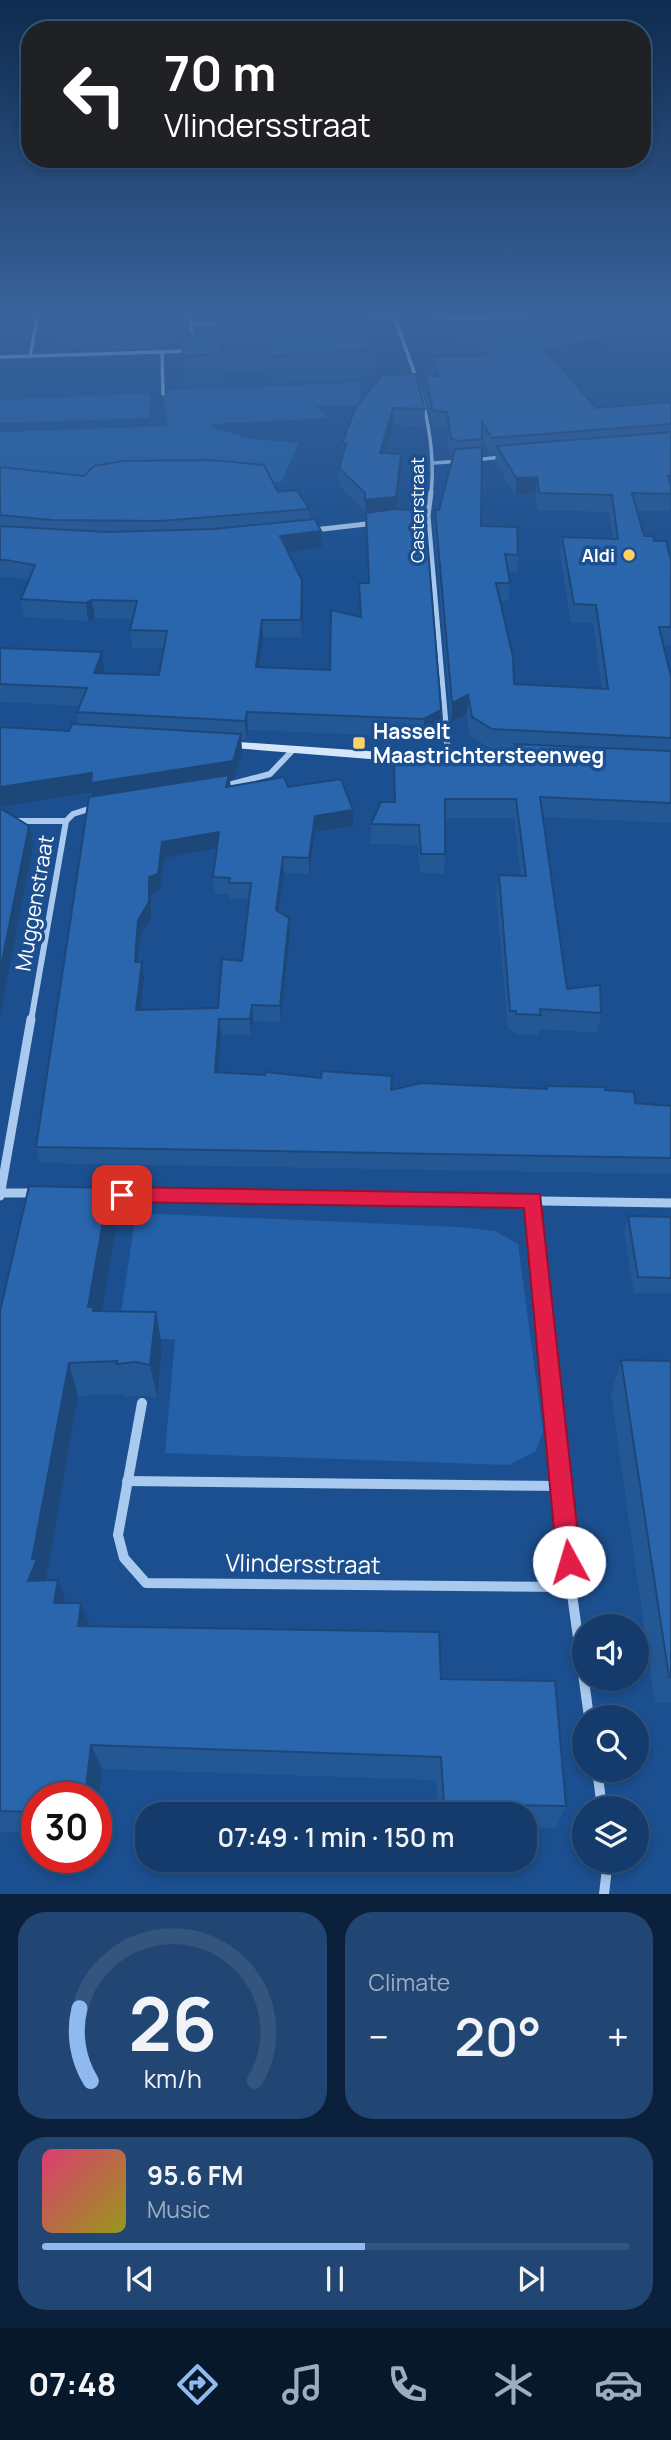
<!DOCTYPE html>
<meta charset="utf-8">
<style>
body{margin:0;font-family:Manrope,sans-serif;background:#214673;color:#f1f3f6;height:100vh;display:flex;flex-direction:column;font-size:26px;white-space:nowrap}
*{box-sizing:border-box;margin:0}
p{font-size:23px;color:#9dadc1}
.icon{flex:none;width:38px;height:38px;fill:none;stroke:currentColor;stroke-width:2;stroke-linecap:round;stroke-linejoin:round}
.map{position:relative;height:1894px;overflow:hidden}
.panel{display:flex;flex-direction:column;gap:18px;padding:18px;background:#0b203b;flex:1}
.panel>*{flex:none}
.hud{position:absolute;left:21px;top:21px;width:630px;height:147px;border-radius:28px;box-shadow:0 4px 10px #0003,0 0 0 2px #33557e;background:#202124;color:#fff;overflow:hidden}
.buttons{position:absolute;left:572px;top:1614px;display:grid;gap:14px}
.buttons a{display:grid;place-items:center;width:77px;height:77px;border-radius:50%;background:#143b6b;box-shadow:0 4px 10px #0003,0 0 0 2px #33557e;font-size:35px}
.speed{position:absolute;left:21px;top:1782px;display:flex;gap:14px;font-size:35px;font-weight:700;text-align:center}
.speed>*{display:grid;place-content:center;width:91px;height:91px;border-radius:50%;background:#143b6b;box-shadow:0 4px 10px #0003,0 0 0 2px #33557e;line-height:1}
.speed .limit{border:10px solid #d22;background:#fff;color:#111}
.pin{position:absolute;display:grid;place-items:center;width:60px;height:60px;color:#fff;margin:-30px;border-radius:14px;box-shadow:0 4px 10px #0006}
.me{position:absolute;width:77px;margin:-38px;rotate:354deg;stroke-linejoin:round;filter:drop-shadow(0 0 5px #0008)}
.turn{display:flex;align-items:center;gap:24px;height:147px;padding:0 28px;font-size:32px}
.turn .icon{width:91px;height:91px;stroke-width:2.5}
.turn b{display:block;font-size:49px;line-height:60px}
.big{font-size:52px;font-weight:600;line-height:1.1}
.panel .widget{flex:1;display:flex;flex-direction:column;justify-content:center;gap:10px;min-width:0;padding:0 24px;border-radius:28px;background:#214673}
.panel .dial{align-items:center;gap:0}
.dial svg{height:182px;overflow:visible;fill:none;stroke:#33557e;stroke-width:7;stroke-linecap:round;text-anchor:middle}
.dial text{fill:#f1f3f6;stroke:none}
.song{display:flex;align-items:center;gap:21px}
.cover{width:84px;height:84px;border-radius:10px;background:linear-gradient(135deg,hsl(340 70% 55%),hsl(60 70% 35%))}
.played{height:7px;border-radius:4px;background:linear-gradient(90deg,#90b9f0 55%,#33557e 55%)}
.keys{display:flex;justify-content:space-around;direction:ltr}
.heat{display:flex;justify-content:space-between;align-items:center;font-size:38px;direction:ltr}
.panel .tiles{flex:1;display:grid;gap:18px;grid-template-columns:1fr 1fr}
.widget:last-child{grid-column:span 2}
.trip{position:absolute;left:135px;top:1802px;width:402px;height:70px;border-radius:28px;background:#143b6b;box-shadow:0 4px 10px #0003,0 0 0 2px #33557e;font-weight:600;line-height:70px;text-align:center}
.dock{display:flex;height:112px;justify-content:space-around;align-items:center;background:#08182b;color:#9dadc1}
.dock .icon{width:49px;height:49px}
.dock .on{color:#90b9f0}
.dock b{font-size:32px;color:#f1f3f6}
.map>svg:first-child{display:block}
.green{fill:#2461a8}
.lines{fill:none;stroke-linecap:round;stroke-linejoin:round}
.minor-far4{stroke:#a9c9ee;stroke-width:3.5}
.minor-far3{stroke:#a9c9ee;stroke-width:5}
.minor-far2{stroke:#a9c9ee;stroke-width:6}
.minor-far1{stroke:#a9c9ee;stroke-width:9}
.minor{stroke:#a9c9ee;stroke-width:10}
.secondary{fill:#d6e6fa;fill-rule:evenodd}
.wall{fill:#245895;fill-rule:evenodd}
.shaded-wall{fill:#1d4779}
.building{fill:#2a66ad;stroke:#1d4779;stroke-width:2;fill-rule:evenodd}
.route{fill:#e11d48;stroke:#92132f;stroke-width:2}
.poi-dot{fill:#ffd166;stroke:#1b4f8f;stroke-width:2.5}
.labels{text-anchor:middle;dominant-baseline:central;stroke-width:7;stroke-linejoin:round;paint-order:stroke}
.far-street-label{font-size:18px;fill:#fff;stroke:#1b4f8f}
.far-poi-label{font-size:18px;font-weight:bold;fill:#fff;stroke:#1b4f8f;text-anchor:end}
.poi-label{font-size:21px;font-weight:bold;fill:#fff;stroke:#1b4f8f;text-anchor:start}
.street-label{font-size:21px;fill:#fff;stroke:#1b4f8f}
.near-street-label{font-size:24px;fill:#fff;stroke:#1b4f8f}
</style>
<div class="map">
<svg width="671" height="1894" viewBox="0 0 671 1894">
<rect width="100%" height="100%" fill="#1b4f8f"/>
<g class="green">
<path d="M128,314L173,315L177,318V341L152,348L85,350L51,342L54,321L59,319Z"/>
<path d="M359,383L361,406H315L328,418L211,424L212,428L252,439L299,443L281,482L123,467L85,484L0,471V432L168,426L163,394L171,390Z"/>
<path d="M151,393L149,418L0,423V400Z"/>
<path d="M136,1213L459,1227L495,1231L518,1244L543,1431L536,1451L509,1465L165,1453L175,1339H117Z"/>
</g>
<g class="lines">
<g class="minor-far4">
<path d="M190,314L192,340"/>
<path d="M393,314C415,372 438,431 431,494"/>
<path d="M431,315L453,319L585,314"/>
<path d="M349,318L433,314"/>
<path d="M191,324L225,323"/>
<path d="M162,352L163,394"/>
<path d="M0,357L192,351"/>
<path d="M30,357L38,314"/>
<path d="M473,460L503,457"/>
<path d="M434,463L461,461"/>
</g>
<g class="minor-far3">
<path d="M431,492L428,516L446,724"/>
<path d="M314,530L375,523"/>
</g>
<g class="minor-far2">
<path d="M445,722L448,753"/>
<path d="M221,787L270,774L291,752"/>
<path d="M0,821H66L73,814L95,807"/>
<path d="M31,1021L66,821"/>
</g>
<g class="minor-far1">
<path d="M0,1193H37"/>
<path d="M101,1194L671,1203"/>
<path d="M0,1196L31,1019"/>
<path d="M533,1200L553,1403"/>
</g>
<g class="minor">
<path d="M553,1401L571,1587L589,1717"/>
<path d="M142,1403L118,1535L124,1558L146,1583L571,1587"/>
<path d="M127,1481L561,1486"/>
<path d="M597,1769L602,1808"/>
<path d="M604,1894L608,1860"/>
</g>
<path class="secondary" d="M225,741L382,752L477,750L483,754L477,758L382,760L221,747L219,745Z"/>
</g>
<g class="wall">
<path d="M216,314H354L374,349V377L272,383L269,371L223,372V382L185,383L181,334L218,333Z"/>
<path d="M453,335L611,336L609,350L556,362L596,408L671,402L670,511H637L644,536L654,541L671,561V645H664L671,677V823L543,817L567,989L601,1013L597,1033L539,1029L538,1035L514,1034V1031L508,1030L496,895L499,875L521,876L514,818H445V854L444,874L420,873L418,845L371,844V824L394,802V761H431L507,749L490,748L470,736L467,714L451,722L434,527L435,510H439L454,456L450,454L446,428L433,427L424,391L425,376H432L430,372L431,357L463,356L452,350ZM482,440L490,454H496L495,462L515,495L536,493L537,510L609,512L613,539L562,537L560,554L571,623H593L602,689L514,684L500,601H508L510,583L508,572H517L518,555L481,526Z"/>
<path d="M382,375L425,409L424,427L393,425L385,453L401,472L396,509L440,728L423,737L248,730L246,739H241L242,752L234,779L230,780V786L288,787L353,826L315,832L309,874L284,873L279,911L289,918L290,934L280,1022L253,1021L251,1035H221L218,1072L391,1090L546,1089V1086L605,1090L635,1103L671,1106V1174L40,1163L36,1147L93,797L92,792L69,731L79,724L77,712L80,706L0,702V648L102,652L104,670L103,673L159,675L164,648H132L130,630L133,619L95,618L88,621L24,617L21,599L29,580L10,577H0V467L84,476L278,492L309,509V520L321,531L322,547L288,552L302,580V637H263L259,667L330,670L360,616L359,583H368L365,511L339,486V468L342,458V444ZM217,848L213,877L214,894H229L230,899H249L242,961L218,1008L141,1010L144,978L139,962L140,936L151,918V894L160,890L164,858Z"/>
<path d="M628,1216L671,1217V1293H634L624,1232Z"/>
<path d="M117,1223L102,1311L156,1312L162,1347L157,1398L143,1395L124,1397V1394L78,1396L46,1580H58L67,1603H81L90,1626L441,1679L566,1806L556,1828L525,1827V1815H438L436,1780L102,1769L37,1797V1833L0,1832V1311Z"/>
<path d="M621,1360L671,1361V1703H655L611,1394Z"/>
</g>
<g class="shaded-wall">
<path d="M611,336L609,350L544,365L546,350Z"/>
<path d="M393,408V425L380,471V453Z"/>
<path d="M401,454V472L395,515L365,519V500Z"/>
<path d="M537,477L536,493L515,495L516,478Z"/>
<path d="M321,531L322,547L281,553L280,536Z"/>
<path d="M302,580L303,597L302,637L301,620Z"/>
<path d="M92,600L95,618L88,621L86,603Z"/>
<path d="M262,620L263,637L257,684L256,667Z"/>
<path d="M102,652L104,670L96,691L94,673Z"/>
<path d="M468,695L467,714L451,722L452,703Z"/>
<path d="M441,710L440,728L423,737L424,719Z"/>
<path d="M247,712L248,730L246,739L245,721Z"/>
<path d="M241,734L242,752L234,779L230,780L231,791L94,801L92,792L0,807V787Z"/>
<path d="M353,810V826L315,832L309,874V858L315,816Z"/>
<path d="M29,826L33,845L0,1016V971Z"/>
<path d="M219,832L220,848L164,858L160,890L151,894V918L140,936L137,978L135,962L138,920L149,877L162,842Z"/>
<path d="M283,857L284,873L277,926L276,910Z"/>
<path d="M289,918L290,934L280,1022V1006Z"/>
<path d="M142,962L144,978L139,1026L136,1010Z"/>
<path d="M252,1005L253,1021L251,1035L250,1019Z"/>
<path d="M219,1019L221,1035L217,1088L215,1072Z"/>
<path d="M109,1188L117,1223L99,1328L88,1307Z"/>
<path d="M156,1312L162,1347L157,1398L150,1365Z"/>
<path d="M69,1363L78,1396L46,1580L28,1581Z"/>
<path d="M58,1580L69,1609L54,1603Z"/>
<path d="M81,1603L92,1631L78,1626Z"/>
<path d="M91,1745L102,1769L96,1817V1797H85Z"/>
</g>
<g class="building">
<path d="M217,314H354L356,318H364L374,349L271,356L268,344L221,345L222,354L183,356L181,334L219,333Z"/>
<path d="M553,314H568L611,336L546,350L596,408L671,402V424L492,438L482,422V439L458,441L451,438L447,412L433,411L425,376H439L431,357L488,355L453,335Z"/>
<path d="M416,374L425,409L393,408L380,453L401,454L396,497L365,500V493L339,468L346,444H342L355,409L382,375Z"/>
<path d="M671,432V476H668L671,486V494L632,493L644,536H653L654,541H666L671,561V627H659L671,677V738L492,729L472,717L468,695L452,703L435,510H439L455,449L482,447L481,526L517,527L518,555L505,554L510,583H496L513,657L514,684L608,689L596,605L574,604L562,537L618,539L612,495L539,493L537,477L516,478L497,446Z"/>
<path d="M211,460L264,465L278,492L297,490L309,509L160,521L52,520L0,515V467L84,476L94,466L124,461Z"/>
<path d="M394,509L425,511L441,710L424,719L247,712L245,721L77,712L87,688L0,684V648L102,652L94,673L159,675L167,631L130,630L137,601L92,600L86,603L21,599L35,565L6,560H0V526L106,532L214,529L315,519L321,531L280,536L302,580L301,620H262L256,667L330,670L331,610L361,617L359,583H369L366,513Z"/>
<path d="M72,724L241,734L233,761L91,783L92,773L0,787V727L69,731Z"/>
<path d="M514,744L671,751V803L540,797L567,989L600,985L601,1013L540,1009L541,1015L516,1014V1011H510L499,875L526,876L516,799H445V854H421L419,825L371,824L381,802H395L394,761H431L432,755L521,748Z"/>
<path d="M229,775L226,787L284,777L288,787L341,779L353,810L315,816L309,858L283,857L276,910L289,918L280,1006L252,1005L250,1019H219L215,1072L265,1075L266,1072L321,1078L322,1071L392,1076L391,1090L421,1083L547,1089L546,1086L605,1087V1090L634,1092L635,1103L671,1106V1158L36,1147L89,797ZM219,832L213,877L230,878L229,883H251L242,961L222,959L218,1008L136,1010L142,962H135L138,920L149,902V877L158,874L162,842Z"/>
<path d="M0,808L29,826L0,971Z"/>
<path d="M29,1186L109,1188L88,1307H93V1311L156,1312L150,1365L136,1362L116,1364L117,1361L69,1363L32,1559H37L28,1581L58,1580L54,1603H81L78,1626L439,1632L441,1679L555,1681L566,1806L444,1804L441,1757L91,1745L85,1797H37V1812L0,1811V1311Z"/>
<path d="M628,1216L671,1217V1278L638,1277Z"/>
<path d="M621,1360L671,1361V1677H669Z"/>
</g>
<linearGradient id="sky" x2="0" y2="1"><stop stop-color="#0f2b4f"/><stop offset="0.54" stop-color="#39639b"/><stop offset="1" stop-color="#39639b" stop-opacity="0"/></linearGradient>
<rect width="671" height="580" fill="url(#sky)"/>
<path class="route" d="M122,1187L540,1194L581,1562L577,1570L569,1574L560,1570L557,1562L524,1208L122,1202L115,1200L112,1195L115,1189Z"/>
<g class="poi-dot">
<circle cx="629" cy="555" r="7"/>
<rect x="352" y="736" width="14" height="14" rx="3.5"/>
</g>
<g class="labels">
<g class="far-street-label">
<text transform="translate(417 510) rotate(-90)">Casterstraat</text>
</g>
<g class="far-poi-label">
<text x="615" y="555">Aldi</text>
</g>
<g class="poi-label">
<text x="373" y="731">Hasselt<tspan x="373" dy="24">Maastrichtersteenweg</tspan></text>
</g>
<g class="street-label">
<text transform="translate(34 903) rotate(-80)">Muggenstraat</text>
</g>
<g class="near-street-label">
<text transform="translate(303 1563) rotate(1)">Vlindersstraat</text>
</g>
</g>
</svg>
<div class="buttons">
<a><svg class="icon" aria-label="sound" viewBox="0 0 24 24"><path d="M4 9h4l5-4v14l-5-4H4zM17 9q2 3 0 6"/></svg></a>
<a><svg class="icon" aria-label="search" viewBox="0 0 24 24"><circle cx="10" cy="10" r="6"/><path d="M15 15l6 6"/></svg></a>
<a><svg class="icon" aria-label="layers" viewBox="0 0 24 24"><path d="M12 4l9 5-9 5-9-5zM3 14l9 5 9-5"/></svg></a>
</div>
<div class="speed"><div class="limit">30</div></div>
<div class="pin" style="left:122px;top:1195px;background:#d93025"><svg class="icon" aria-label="arrive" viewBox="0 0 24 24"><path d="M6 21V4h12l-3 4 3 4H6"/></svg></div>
<svg class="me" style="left:569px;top:1562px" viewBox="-20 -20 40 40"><circle r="19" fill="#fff"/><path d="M0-13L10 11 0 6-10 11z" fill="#e11d48"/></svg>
<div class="trip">07:49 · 1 min · 150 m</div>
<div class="hud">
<div class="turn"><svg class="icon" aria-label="left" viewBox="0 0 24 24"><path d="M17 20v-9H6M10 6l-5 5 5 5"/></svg><div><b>70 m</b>Vlindersstraat</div></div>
</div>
</div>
<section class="panel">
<div class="tiles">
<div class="widget dial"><svg viewBox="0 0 100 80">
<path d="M14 69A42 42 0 1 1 86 69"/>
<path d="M14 69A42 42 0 0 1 9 37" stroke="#90b9f0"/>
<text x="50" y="56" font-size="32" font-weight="700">26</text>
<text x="50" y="72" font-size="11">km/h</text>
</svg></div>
<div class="widget"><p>Climate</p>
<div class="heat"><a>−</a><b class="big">20°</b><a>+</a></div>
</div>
<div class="widget">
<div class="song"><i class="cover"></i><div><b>95.6 FM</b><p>Music</p></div></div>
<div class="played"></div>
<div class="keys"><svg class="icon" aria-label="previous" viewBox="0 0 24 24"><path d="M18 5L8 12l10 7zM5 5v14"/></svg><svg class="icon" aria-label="pause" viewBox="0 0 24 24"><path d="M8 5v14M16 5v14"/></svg><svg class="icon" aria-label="next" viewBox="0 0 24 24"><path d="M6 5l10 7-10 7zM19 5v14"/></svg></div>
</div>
</div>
</section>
<nav class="dock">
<b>07:48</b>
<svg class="icon on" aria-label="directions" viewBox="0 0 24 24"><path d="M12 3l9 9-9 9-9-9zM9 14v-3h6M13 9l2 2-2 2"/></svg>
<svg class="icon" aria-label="music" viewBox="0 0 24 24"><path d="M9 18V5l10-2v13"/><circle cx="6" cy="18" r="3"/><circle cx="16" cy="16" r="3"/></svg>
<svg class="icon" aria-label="phone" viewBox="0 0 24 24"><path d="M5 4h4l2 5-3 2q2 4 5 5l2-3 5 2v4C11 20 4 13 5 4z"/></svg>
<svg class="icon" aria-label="climate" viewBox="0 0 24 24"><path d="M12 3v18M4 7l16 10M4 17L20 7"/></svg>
<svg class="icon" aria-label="car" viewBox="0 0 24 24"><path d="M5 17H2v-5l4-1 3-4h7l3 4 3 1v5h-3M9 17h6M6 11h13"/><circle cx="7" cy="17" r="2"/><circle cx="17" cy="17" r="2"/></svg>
</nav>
